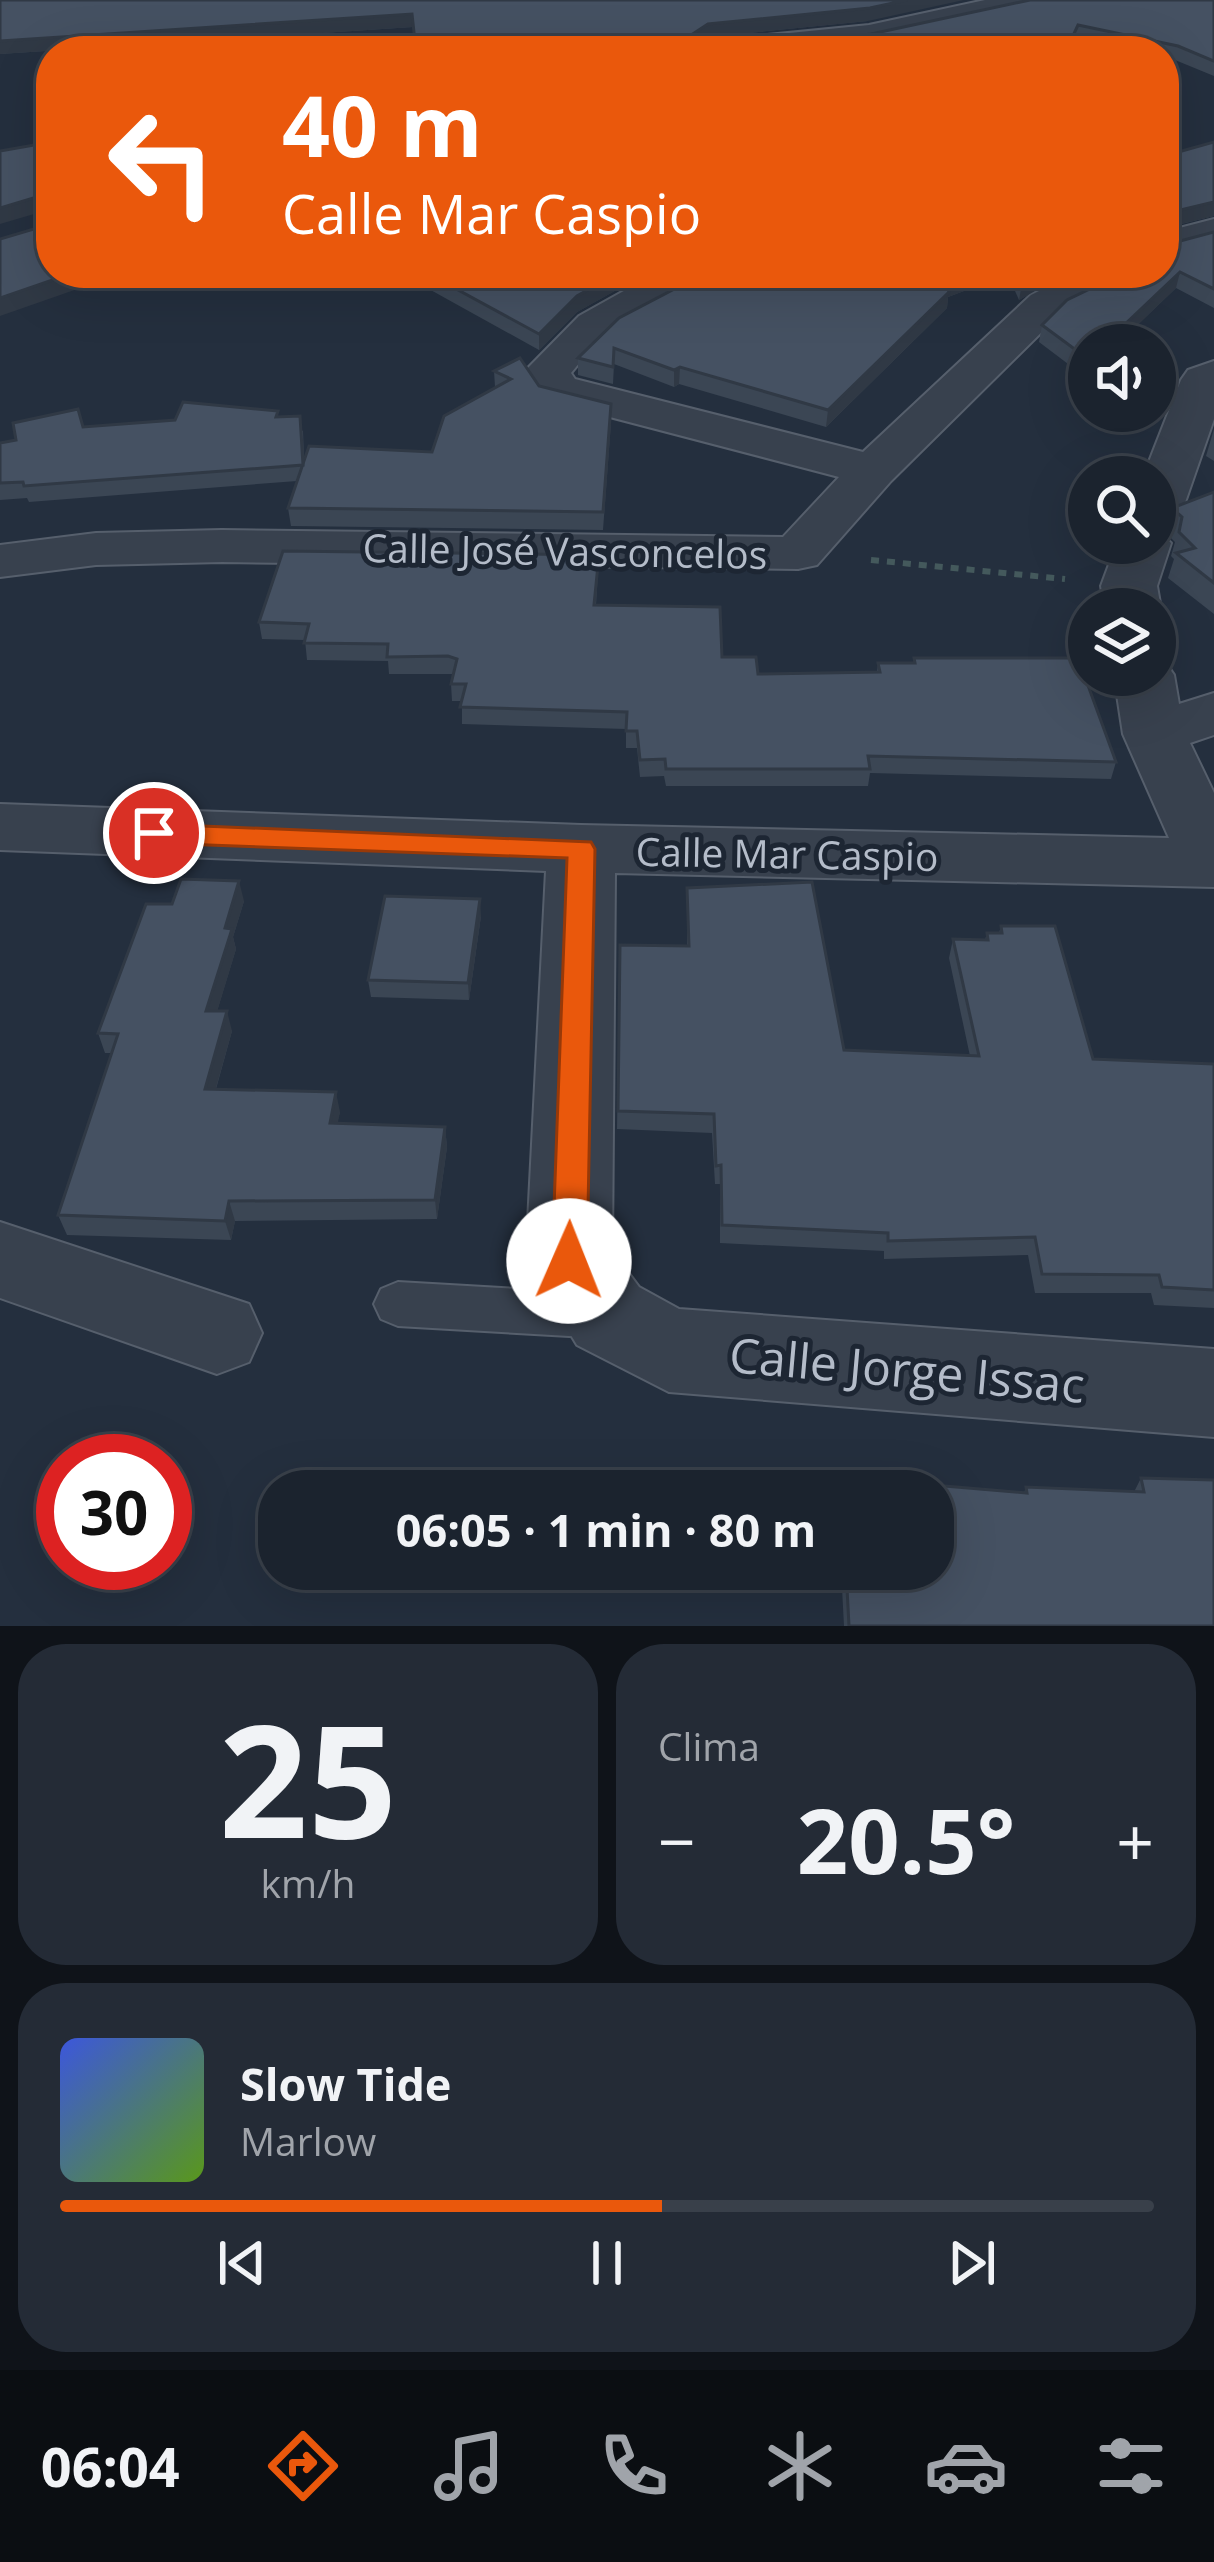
<!DOCTYPE html>
<html lang="es">
<meta charset="utf-8">
<style>
body{margin:0;font-family:"Open Sans",sans-serif;background:#242b36;color:#f1f3f6;height:100vh;display:flex;flex-direction:column;font-size:45px;white-space:nowrap}
*{box-sizing:border-box;margin:0}
p{font-size:39px;color:#a0a4aa}
.icon{flex:none;width:66px;height:66px;fill:none;stroke:currentColor;stroke-width:2;stroke-linecap:round;stroke-linejoin:round}
.map{position:relative;height:1626px;overflow:hidden}
.sheet{display:flex;flex-direction:column;gap:18px;padding:18px;background:#0f1319;flex:1}
.sheet>*{flex:none}
.hud{position:absolute;left:36px;top:36px;width:1143px;height:252px;border-radius:48px;box-shadow:0 12px 48px #0002,0 0 0 3px #39404a;background:#ea580c;color:#fff;overflow:hidden}
.tools{position:absolute;left:1068px;top:324px;display:grid;gap:24px}
.tools a{display:grid;place-items:center;width:108px;height:108px;border-radius:50%;background:#1b232e;box-shadow:0 12px 48px #0002,0 0 0 3px #39404a;font-size:60px}
.speed{position:absolute;left:36px;top:1434px;display:flex;gap:24px;font-size:60px;font-weight:700;text-align:center}
.speed>*{display:grid;place-content:center;width:156px;height:156px;border-radius:50%;background:#1b232e;box-shadow:0 12px 48px #0002,0 0 0 3px #39404a;line-height:1}
.speed .limit{border:18px solid #d22;background:#fff;color:#111}
.pin{position:absolute;display:grid;place-items:center;width:102px;height:102px;color:#fff;margin:-51px;border:6px solid #fff;border-radius:50%;box-shadow:0 3px 12px #0007}
.me{position:absolute;width:132px;margin:-66px;rotate:1deg;stroke-linejoin:round;filter:drop-shadow(0 0 9px #0008)}
.turn{display:flex;align-items:center;gap:42px;height:252px;padding:0 48px;font-size:54px}
.turn .icon{width:156px;height:156px;stroke-width:2.5}
.turn b{display:block;font-size:84px;line-height:102px}
.big{font-size:90px;font-weight:700;line-height:1.1}
.sheet .widget{flex:1;display:flex;flex-direction:column;justify-content:center;gap:18px;min-width:0;padding:0 42px;border-radius:48px;background:#242b36}
.sheet .dial{align-items:center;gap:0}
.dial b{font-size:156px;line-height:1}
.song{display:flex;align-items:center;gap:36px}
.cover{width:144px;height:144px;border-radius:18px;background:linear-gradient(135deg,hsl(230 70% 55%),hsl(90 70% 35%))}
.played{height:12px;border-radius:6px;background:linear-gradient(90deg,#ea580c 55%,#39404a 55%)}
.keys{display:flex;justify-content:space-around;direction:ltr}
.heat{display:flex;justify-content:space-between;align-items:center;font-size:66px;direction:ltr}
.sheet .tiles{flex:1;display:grid;gap:18px;grid-template-columns:1fr 1fr}
.widget:last-child{grid-column:span 2}
.trip{position:absolute;left:258px;top:1470px;width:696px;height:120px;border-radius:48px;background:#1b232e;box-shadow:0 12px 48px #0002,0 0 0 3px #39404a;font-weight:700;line-height:120px;text-align:center}
.dock{display:flex;height:192px;justify-content:space-around;align-items:center;background:#0b0e12;color:#a0a4aa}
.dock .icon{width:84px;height:84px}
.dock .active{color:#ea580c}
.dock b{font-size:54px;color:#f1f3f6}
.map>svg:first-child{display:block}
.lines{fill:none;stroke-linecap:round;stroke-linejoin:round}
.service-casing{stroke:#565f6c;stroke-width:4}
.minor-casing{stroke:#565f6c;stroke-width:4}
.path{stroke:#44595c;stroke-width:6;stroke-dasharray:8 8;stroke-linecap:butt}
.service{fill:#38414e;fill-rule:evenodd}
.minor{fill:#38414e;fill-rule:evenodd}
.wall{fill:#3b4654}
.shaded-wall{fill:#303945}
.building{fill:#455162;stroke:#303945;stroke-width:3}
.route{fill:#ea580c;stroke:#983908;stroke-width:3}
.labels{text-anchor:middle;dominant-baseline:central;stroke-width:10;stroke-linejoin:round;paint-order:stroke}
.street-label{font-size:39px;fill:#b4bcc9;stroke:#1d2633}
.near-street-label{font-size:48px;fill:#b4bcc9;stroke:#1d2633}
</style>
<div class="map">
<svg width="1214" height="1626" viewBox="0 0 1214 1626">
<rect width="100%" height="100%" fill="#242f3e"/>
<g class="lines">
<g class="service-casing">
<path id="service" d="M398,1282L604,1294L621,1300L628,1316L621,1332L604,1338L398,1326L381,1319L374,1304L381,1289Z"/>
</g>
<g class="minor-casing">
<g id="minor">
<path d="M985,0H1042L1037,6L869,43L797,51H692L708,41L869,25Z"/>
<path d="M1214,219V243L1164,257V232Z"/>
<path d="M656,273H714L708,282C657,303 606,329 571,373L575,379L863,452L1031,295L1075,273H1129L1123,282L1061,313L891,481L817,565L798,569L222,562L96,565L0,577V545L96,533L222,530L783,537L839,477L541,399L524,372L579,316Z"/>
<path d="M1214,361V419L1181,514L1174,525L1155,530L1171,543L1157,586L1161,609L1155,618V609H1105L1101,586L1117,543H1155V477H1143L1181,380L1188,370Z"/>
<path d="M1155,659L1165,662L1174,675L1179,704L1214,693V735L1190,743L1214,793V887L615,873L612,1251L639,1287L679,1309L1214,1349V1437L669,1392L577,1345L526,1261L546,871L0,850V804L581,825L1169,838L1123,734L1114,675H1155Z"/>
<path d="M0,1222L249,1304L262,1333L249,1362L217,1374L0,1298Z"/>
</g>
</g>
<path class="path" d="M871,560L1065,579"/>
<use href="#service" class="service"/>
<use href="#minor" class="minor"/>
</g>
<g class="wall">
<path d="M0,0L868,21L708,37L699,42H798L1214,0V76L1175,60L1164,57V51H1135L1075,38L1070,51H415L413,27L0,54Z"/>
<path d="M1164,156L1214,216L1165,228V245L1214,232V308L1176,288L1084,376L1039,342L1042,325L1164,273Z"/>
<path d="M400,273H647L577,312L539,350Z"/>
<path d="M705,273H982L964,291L948,297L947,308L826,427L679,384L674,387L614,364L613,384L578,375V358Z"/>
<path d="M1007,273H1066L1019,300Z"/>
<path d="M494,371L539,386L611,422L603,530L291,526L288,508L297,481L29,502L27,498L0,500V443L83,427L279,416L303,431L304,460L432,452L495,387Z"/>
<path d="M1214,429V461L1206,456Z"/>
<path d="M1214,492V614L1168,578L1174,559L1171,556L1175,542L1165,532L1172,508Z"/>
<path d="M599,555L596,605L722,657L758,674L877,672L878,663H913L914,658L1116,762L1111,779L870,773L868,786H666L664,776L640,777L637,748H626V729L462,724V701H452L451,684L453,674H389L388,661L307,660L305,640L262,639L259,622Z"/>
<path d="M687,888L844,1050L970,1056L949,958L953,939L985,940L987,933H999L1001,926L1093,1059L1214,1064V1308L1154,1305L1151,1293H1035L1028,1255L884,1259V1251L720,1243V1184H715L712,1133L617,1129L620,945L687,946Z"/>
<path d="M244,901L233,937L236,949L217,1011L232,1031L216,1089L340,1112L337,1123L445,1127L447,1147L437,1219L235,1221L231,1240L67,1235L58,1215L111,1053H105L98,1033L172,904Z"/>
<path d="M481,916L469,1000L371,997L368,980Z"/>
<path d="M1141,1478L1214,1626H844L841,1569H933V1491H907L909,1483L1024,1493L1026,1487L1134,1492Z"/>
</g>
<g class="shaded-wall">
<path d="M907,0H964L868,21L708,37L688,50V37L708,24Z"/>
<path d="M412,14L413,27L0,54V41Z"/>
<path d="M50,193L51,209L0,224V208Z"/>
<path d="M1214,202V216L1164,228V214Z"/>
<path d="M1180,272L1176,288L1117,345H1103Z"/>
<path d="M73,273H105L106,279L0,316V298Z"/>
<path d="M618,273H647L577,312L539,350V334L577,296Z"/>
<path d="M968,273H982L964,291L948,297L947,308L826,427L828,410L946,283Z"/>
<path d="M1041,273H1066L1019,300L1022,284Z"/>
<path d="M680,367L679,384L674,387V370Z"/>
<path d="M239,881L244,901L233,937L236,949L211,1032L206,1011L225,928Z"/>
<path d="M480,899L481,916L469,1000L468,983Z"/>
<path d="M227,1011L232,1031L210,1109L205,1089Z"/>
<path d="M336,1092L340,1112L334,1143L330,1123Z"/>
<path d="M445,1127L447,1147L437,1219L435,1200Z"/>
<path d="M229,1201L235,1221L231,1240L225,1221Z"/>
</g>
<g class="building">
<path d="M0,0H907L870,8L708,24L688,37L692,42H798L871,34L1030,0H1214V61L1178,46L1078,25L1066,51H416L412,14L0,41Z"/>
<path d="M51,142V273H73L0,298V239L51,224L50,193L0,208V151Z"/>
<path d="M1214,142V202L1164,214L1165,245L1214,232V289L1180,272L1103,345H1089L1088,359L1042,325L1067,300L1123,273H1164V156Z"/>
<path d="M427,273H618L577,296L539,334Z"/>
<path d="M705,273H968L946,283L949,292L828,410L680,367L674,370L614,348L613,367L578,358L619,318Z"/>
<path d="M1017,273H1041L1022,284Z"/>
<path d="M520,358L539,386L611,404L603,512L288,508L309,446L432,452L444,416L511,379L494,371Z"/>
<path d="M183,402L278,411L276,417L300,416L303,465L24,486L23,482L0,483V443L16,440L13,423L78,409L83,427L175,420Z"/>
<path d="M1214,492V583L1176,553L1195,548L1179,532L1182,517L1172,508Z"/>
<path d="M283,551L599,555L594,605L720,607L722,657H756L758,674L880,672L878,663H915L914,658H1078L1116,762L868,756L870,769H666L665,759L640,760L637,731H626L627,712L460,707L466,684H451L457,659L448,656L387,657L388,644L304,643L309,624L259,622Z"/>
<path d="M181,879L239,881L225,928L232,929L206,1011H227L205,1089L336,1092L330,1123L445,1127L435,1200L229,1201L225,1221L58,1215L118,1034L98,1033L111,998L146,904H172Z"/>
<path d="M812,882L844,1050L979,1056L953,939L988,940L987,933H1002L1001,926H1055L1093,1059L1214,1064V1290L1162,1287L1159,1275L1042,1274L1035,1237L888,1241V1233L722,1225L721,1165L716,1166L714,1114L618,1111L620,945L689,946L687,888Z"/>
<path d="M385,896L480,899L468,983L368,980Z"/>
<path d="M1141,1478L1214,1480V1626H849L846,1569H933V1491H910L909,1483L1027,1493L1026,1487L1144,1492Z"/>
</g>
<path class="route" d="M154,824L591,842L595,849L587,1261L582,1272L569,1277L557,1272L552,1261L567,858L154,843L140,833Z"/>
<g class="labels">
<g class="street-label">
<text transform="translate(565 550) rotate(1)">Calle José Vasconcelos</text>
<text transform="translate(787 853) rotate(1)">Calle Mar Caspio</text>
</g>
<g class="near-street-label">
<text transform="translate(907 1369) rotate(5)">Calle Jorge Issac</text>
</g>
</g>
</svg>
<div class="tools">
<a><svg class="icon" aria-label="sound" viewBox="0 0 24 24"><path d="M4 9h4l5-4v14l-5-4H4zM17 9q2 3 0 6"/></svg></a>
<a><svg class="icon" aria-label="search" viewBox="0 0 24 24"><circle cx="10" cy="10" r="6"/><path d="M15 15l6 6"/></svg></a>
<a><svg class="icon" aria-label="layers" viewBox="0 0 24 24"><path d="M12 4l9 5-9 5-9-5zM3 14l9 5 9-5"/></svg></a>
</div>
<div class="speed"><div class="limit">30</div></div>
<div class="pin" style="left:154px;top:833px;background:#d93025"><svg class="icon" aria-label="arrive" viewBox="0 0 24 24"><path d="M6 21V4h12l-3 4 3 4H6"/></svg></div>
<svg class="me" style="left:569px;top:1261px" viewBox="-20 -20 40 40"><circle r="19" fill="#fff"/><path d="M0-13L10 11 0 6-10 11z" fill="#ea580c"/></svg>
<div class="trip">06:05 · 1 min · 80 m</div>
<div class="hud">
<div class="turn"><svg class="icon" aria-label="left" viewBox="0 0 24 24"><path d="M17 20v-9H6M10 6l-5 5 5 5"/></svg><div><b>40 m</b>Calle Mar Caspio</div></div>
</div>
</div>
<section class="sheet">
<div class="tiles">
<div class="widget dial"><b>25</b><p>km/h</p></div>
<div class="widget"><p>Clima</p>
<div class="heat"><a>−</a><b class="big">20.5°</b><a>+</a></div>
</div>
<div class="widget">
<div class="song"><i class="cover"></i><div><b>Slow Tide</b><p>Marlow</p></div></div>
<div class="played"></div>
<div class="keys"><svg class="icon" aria-label="previous" viewBox="0 0 24 24"><path d="M18 5L8 12l10 7zM5 5v14"/></svg><svg class="icon" aria-label="pause" viewBox="0 0 24 24"><path d="M8 5v14M16 5v14"/></svg><svg class="icon" aria-label="next" viewBox="0 0 24 24"><path d="M6 5l10 7-10 7zM19 5v14"/></svg></div>
</div>
</div>
</section>
<nav class="dock">
<b>06:04</b>
<svg class="icon active" aria-label="directions" viewBox="0 0 24 24"><path d="M12 3l9 9-9 9-9-9zM9 14v-3h6M13 9l2 2-2 2"/></svg>
<svg class="icon" aria-label="music" viewBox="0 0 24 24"><path d="M9 18V5l10-2v13"/><circle cx="6" cy="18" r="3"/><circle cx="16" cy="16" r="3"/></svg>
<svg class="icon" aria-label="phone" viewBox="0 0 24 24"><path d="M5 4h4l2 5-3 2q2 4 5 5l2-3 5 2v4C11 20 4 13 5 4z"/></svg>
<svg class="icon" aria-label="climate" viewBox="0 0 24 24"><path d="M12 3v18M4 7l16 10M4 17L20 7"/></svg>
<svg class="icon" aria-label="car" viewBox="0 0 24 24"><path d="M5 17H2v-5l4-1 3-4h7l3 4 3 1v5h-3M9 17h6M6 11h13"/><circle cx="7" cy="17" r="2"/><circle cx="17" cy="17" r="2"/></svg>
<svg class="icon" aria-label="filters" viewBox="0 0 24 24"><path d="M4 7h16M4 17h16"/><circle cx="9" cy="7" r="2"/><circle cx="15" cy="17" r="2"/></svg>
</nav>
